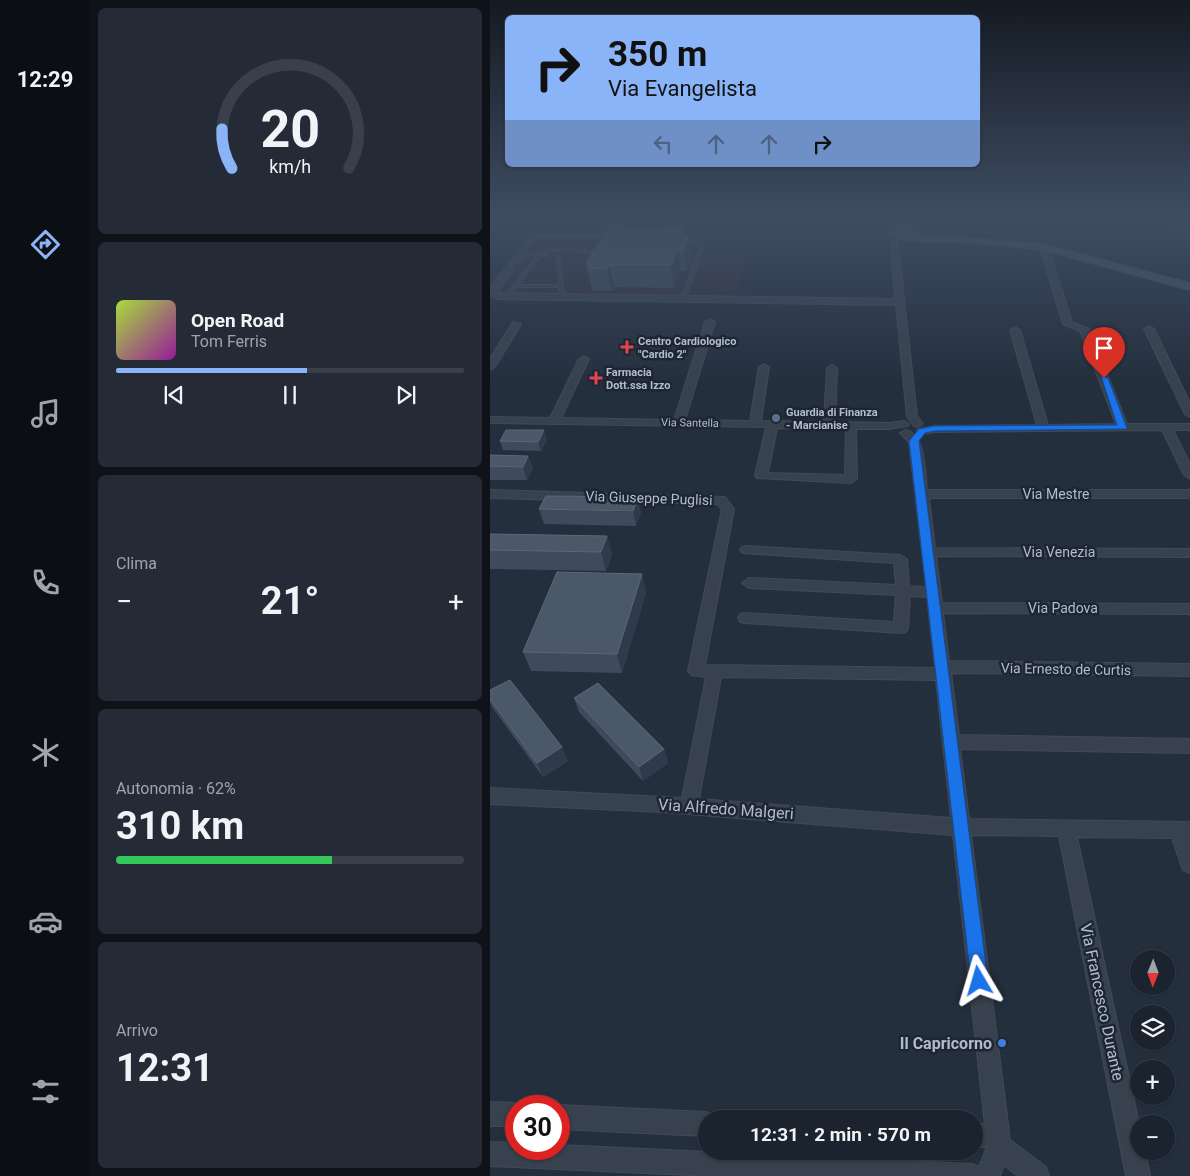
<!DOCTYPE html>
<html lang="it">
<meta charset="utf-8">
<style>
body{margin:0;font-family:Roboto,sans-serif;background:#242b36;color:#f1f3f6;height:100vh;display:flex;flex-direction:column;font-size:19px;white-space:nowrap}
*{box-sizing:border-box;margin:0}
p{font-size:16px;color:#a0a4aa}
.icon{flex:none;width:28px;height:28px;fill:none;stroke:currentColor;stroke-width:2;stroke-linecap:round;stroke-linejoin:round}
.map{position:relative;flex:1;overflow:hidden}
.drawer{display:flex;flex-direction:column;gap:8px;padding:8px;background:#0f1319;width:400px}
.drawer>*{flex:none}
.guide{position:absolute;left:15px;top:15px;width:475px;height:152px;border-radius:8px;box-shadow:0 1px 4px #0004,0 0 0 1px #39404a;background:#8ab4f8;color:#111;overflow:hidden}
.needle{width:32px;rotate:181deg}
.tools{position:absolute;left:640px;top:950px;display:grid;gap:10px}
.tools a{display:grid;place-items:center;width:45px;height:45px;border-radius:50%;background:#1b232e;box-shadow:0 1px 4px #0004,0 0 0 1px #39404a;font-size:25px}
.speed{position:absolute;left:15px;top:1095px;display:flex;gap:10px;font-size:25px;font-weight:700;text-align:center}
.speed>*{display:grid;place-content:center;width:65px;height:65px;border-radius:50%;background:#1b232e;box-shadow:0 1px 4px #0004,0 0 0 1px #39404a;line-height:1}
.speed .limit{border:8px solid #d22;background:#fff;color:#111}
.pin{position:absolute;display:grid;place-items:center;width:42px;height:42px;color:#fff;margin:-51px -21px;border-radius:50% 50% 50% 0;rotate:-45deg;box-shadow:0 0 5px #0007}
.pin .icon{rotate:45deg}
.me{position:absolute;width:55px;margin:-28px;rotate:353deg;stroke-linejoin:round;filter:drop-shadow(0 0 4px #0008)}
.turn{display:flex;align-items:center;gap:18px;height:105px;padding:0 20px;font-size:22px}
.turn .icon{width:65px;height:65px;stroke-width:2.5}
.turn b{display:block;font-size:35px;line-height:42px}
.lanes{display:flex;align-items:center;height:48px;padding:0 20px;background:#0003;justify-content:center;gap:25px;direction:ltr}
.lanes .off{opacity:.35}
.big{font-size:38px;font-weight:700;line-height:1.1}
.drawer .card{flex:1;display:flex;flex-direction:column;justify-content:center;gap:8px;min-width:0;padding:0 18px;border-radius:8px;background:#242b36}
.drawer .dial{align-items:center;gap:0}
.dial svg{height:130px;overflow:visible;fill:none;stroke:#39404a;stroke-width:7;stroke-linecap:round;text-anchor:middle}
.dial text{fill:#f1f3f6;stroke:none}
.song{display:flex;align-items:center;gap:15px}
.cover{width:60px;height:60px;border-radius:8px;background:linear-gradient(135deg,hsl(80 70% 55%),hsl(300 70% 35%))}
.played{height:5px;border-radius:2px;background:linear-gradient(90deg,#8ab4f8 55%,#39404a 55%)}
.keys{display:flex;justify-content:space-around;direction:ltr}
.heat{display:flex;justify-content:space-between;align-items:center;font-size:28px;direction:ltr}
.charge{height:8px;border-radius:4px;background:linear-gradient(90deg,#34c759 62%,#39404a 0)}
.trip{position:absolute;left:208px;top:1110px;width:285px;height:50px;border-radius:25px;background:#1b232e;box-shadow:0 1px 4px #0004,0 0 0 1px #39404a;font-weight:700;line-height:50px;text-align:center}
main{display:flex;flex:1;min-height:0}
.dock{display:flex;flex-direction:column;width:90px;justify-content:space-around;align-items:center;background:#0b0e12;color:#a0a4aa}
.dock .icon{width:35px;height:35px}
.dock .active{color:#8ab4f8}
.dock b{font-size:22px;color:#f1f3f6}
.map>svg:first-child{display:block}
.medical{fill:#32303f}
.green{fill:#263c3f}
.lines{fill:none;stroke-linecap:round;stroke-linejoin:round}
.lane-casing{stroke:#414a57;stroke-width:2}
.street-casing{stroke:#414a57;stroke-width:2}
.secondary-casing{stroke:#414a57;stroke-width:2}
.lane{fill:#38414e;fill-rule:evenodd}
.street{fill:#38414e;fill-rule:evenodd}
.secondary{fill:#465061;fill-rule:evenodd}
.wall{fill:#3f4b5c}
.shaded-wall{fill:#2f3b4b}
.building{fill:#4b5868;stroke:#5c6777}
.route{fill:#1a73e8;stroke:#114b97}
.health-dot{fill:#e0444e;stroke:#1d2633;stroke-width:2}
.service-dot{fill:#5c6f8a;stroke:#1d2633;stroke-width:2}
.shop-dot{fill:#3f7fe0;stroke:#1d2633;stroke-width:2}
.labels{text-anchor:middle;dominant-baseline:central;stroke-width:5;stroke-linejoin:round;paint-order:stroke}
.far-poi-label{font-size:11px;font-weight:bold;fill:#b4bcc9;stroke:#1d2633;text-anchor:start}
.far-street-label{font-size:11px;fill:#b4bcc9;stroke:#1d2633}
.street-label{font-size:14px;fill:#b4bcc9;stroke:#1d2633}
.near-street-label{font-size:16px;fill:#b4bcc9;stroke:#1d2633}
.near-poi-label{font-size:16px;font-weight:bold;fill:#b4bcc9;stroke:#1d2633;text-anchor:end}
</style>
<main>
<nav class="dock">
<b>12:29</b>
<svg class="icon active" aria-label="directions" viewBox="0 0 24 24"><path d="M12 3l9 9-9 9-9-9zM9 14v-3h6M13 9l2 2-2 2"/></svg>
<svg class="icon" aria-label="music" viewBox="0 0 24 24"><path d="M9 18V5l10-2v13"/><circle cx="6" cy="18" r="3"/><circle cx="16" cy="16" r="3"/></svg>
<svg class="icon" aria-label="phone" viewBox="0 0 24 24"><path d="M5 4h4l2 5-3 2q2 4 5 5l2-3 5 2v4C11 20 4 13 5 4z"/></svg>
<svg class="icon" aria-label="climate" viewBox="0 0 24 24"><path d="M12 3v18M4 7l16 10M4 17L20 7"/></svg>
<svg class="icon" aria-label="car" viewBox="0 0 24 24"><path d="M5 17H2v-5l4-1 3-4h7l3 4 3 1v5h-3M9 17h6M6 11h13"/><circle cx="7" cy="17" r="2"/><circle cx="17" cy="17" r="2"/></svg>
<svg class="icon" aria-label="filters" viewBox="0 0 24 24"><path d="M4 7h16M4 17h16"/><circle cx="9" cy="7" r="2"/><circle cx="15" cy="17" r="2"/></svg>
</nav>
<section class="drawer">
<div class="card dial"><svg viewBox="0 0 100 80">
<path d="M14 69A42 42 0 1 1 86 69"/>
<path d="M14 69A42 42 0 0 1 8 45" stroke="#8ab4f8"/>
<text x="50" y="56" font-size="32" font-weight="700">20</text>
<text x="50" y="72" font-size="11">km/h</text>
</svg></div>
<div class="card">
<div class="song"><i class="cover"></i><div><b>Open Road</b><p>Tom Ferris</p></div></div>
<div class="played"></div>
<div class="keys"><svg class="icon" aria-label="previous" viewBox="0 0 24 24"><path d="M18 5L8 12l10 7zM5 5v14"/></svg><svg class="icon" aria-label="pause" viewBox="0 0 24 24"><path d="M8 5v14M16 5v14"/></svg><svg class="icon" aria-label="next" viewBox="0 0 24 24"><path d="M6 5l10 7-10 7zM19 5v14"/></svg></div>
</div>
<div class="card"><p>Clima</p>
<div class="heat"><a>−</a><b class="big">21°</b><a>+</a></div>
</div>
<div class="card"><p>Autonomia · 62%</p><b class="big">310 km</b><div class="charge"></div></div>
<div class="card"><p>Arrivo</p><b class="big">12:31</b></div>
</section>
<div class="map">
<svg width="700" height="1176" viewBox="0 0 700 1176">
<rect width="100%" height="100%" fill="#242f3e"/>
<path class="medical" d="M40,233L221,235L214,252L258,253L244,296L0,293V284Z"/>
<path class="green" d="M674,219H700V256Z"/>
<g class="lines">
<g class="lane-casing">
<g id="lane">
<path d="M53,234H122L124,235L122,236H53L45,238L27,260C47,244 86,250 111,251L113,252L111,253C85,252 50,245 28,263L25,262L2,291H0V287L43,236Z"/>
<path d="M192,240L212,243L214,248L195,298L193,299L191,298L210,248L209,245L191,242V240Z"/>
<path d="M56,254L58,255L57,256L49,257L29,285H69L67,256L70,255L74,297L70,296L69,287H27L20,297H16V295L47,255Z"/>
<path d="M20,269L23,270L9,290V297L0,296V294H5V290Z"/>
</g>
</g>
<g class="street-casing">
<g id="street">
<path d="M400,234L407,236L427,416L433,424L428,427L424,426L417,417L406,305L7,299L3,296L7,293L405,299Z"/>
<path d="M554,245L558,247L582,322L599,329L637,424H700V430H683L700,464V479L694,475L672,430L445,432L432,434L427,431L428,429L445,426L547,425L520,330L525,327L530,330L558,425L626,424L590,331L573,324L550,247Z"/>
<path d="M220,319L225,322L195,420L260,421L269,367L274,364L279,367L271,421L334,422L337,368L342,365L347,368L345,422L399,423L414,421L419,424L418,426L399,429H366L367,479L361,483L267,478L265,476L276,427L0,423V417L60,418L89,359L94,356L99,359L71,418L184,420L215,322ZM287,428L356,429L355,475L278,473Z"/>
<path d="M23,322L31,324L5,367L0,370V359Z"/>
<path d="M659,326L664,329L700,403V417L695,414L654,329Z"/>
<path d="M416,430C436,435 435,474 437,490H700V498H439L445,548L700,549V557L446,556L452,603L700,604V614L453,613L459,661L700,664V676L461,673L469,735L700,739V753L470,749L479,819L700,822V873L693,870L682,838L587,837L649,1124V1151H655L660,1176H636L569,836L481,835L520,1140L556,1167L559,1176H528L514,1165L510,1176H220L0,1166V1142L26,1143V1149H69V1145L482,1164L489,1167L497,1147H484V1123L495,1124L463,835L172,812L0,804V788L192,798L216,677L201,675L198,671L232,509L227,504L0,498V490L235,497L244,509L215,665L445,668L437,597L420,596L418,628L416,632L411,633L255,623L250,622L248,618L250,614L255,613L404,622L406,595L259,588L252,583L259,578L406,585L404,563L252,553L250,550L252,547L257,546L410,555L417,559L419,586L436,587L419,442L410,433ZM231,677L446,680L461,818L209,799Z"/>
<path d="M0,1102L26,1103L33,1106H26V1126H0Z"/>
<path d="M69,1105L216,1112L224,1116L225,1119H216V1136L69,1129L67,1106Z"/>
</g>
</g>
<g class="secondary-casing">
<path id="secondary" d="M397,219H408L427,231V234L554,244L700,283V290L553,250L472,242L416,241L397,235L400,229L406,228Z"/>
</g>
<use href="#lane" class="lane"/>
<use href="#street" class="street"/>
<use href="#secondary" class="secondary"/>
</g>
<g class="wall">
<path d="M137,227L138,230H174L193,227L194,236H199L202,257L197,271H191L184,288L124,287L122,291H103L102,286H101L96,264Z"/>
<path d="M57,440L51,451L13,450L10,441Z"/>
<path d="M0,455L38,456L43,469L37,480H0Z"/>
<path d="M49,509L151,512L146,526L54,524Z"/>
<path d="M0,534L117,536L122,555L116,571L0,569Z"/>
<path d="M152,574L156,593L132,673L41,671L33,652Z"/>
<path d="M0,690L78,761L53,777L2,707L0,702Z"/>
<path d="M84,698L174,749L178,763L153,781L89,712Z"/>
</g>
<g class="shaded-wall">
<path d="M193,227L195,245L199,236L202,257L197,271L191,236Z"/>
<path d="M188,249L191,271L184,288L181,265Z"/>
<path d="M119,265L124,287L122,291L117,269Z"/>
<path d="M54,430L57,440L51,451L48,442Z"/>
<path d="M38,456L43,469L37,480L33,467Z"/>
<path d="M148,497L151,512L146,526L143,511Z"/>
<path d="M117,536L122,555L116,571L111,552Z"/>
<path d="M152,574L156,593L132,673L127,654Z"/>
<path d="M72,747L78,761L53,777L47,763Z"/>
<path d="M174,749L178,763L153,781L149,767Z"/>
</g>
<g class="building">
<path d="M119,226L137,227L136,230H174L176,227H193L191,236H199L194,249H188L181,265H119L117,269L98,268L101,264H96Z"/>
<path d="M16,430H54L48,442L10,441Z"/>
<path d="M0,455L38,456L33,467L0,466Z"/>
<path d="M56,496L148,497L143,511L49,509Z"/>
<path d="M0,534L117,536L111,552L0,550Z"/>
<path d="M67,572L152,574L127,654L33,652Z"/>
<path d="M20,680L72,747L47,763L0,699V690Z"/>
<path d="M108,683L174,749L149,767L84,698Z"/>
</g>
<linearGradient id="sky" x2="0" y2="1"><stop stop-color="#141a22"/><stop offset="0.57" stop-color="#3f4d63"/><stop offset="1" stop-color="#3f4d63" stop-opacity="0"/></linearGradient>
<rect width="700" height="383" fill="url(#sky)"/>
<path class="route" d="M611,376L618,378L637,428L636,429L445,431L435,433L429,441L498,981L495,987L489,990L483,987L481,981L419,441L429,429L445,426L627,425Z"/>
<g class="health-dot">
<path d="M134.5 339.5h5v5h5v5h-5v5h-5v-5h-5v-5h5z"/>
<path d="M103.5 370.5h5v5h5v5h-5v5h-5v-5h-5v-5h5z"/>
</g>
<circle class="service-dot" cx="286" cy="418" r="5"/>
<circle class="shop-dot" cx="512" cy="1043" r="5"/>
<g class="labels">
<g class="far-poi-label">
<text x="148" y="341">Centro Cardiologico<tspan x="148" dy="13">"Cardio 2"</tspan></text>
<text x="116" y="372">Farmacia<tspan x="116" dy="13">Dott.ssa Izzo</tspan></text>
<text x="296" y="412">Guardia di Finanza<tspan x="296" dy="13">- Marcianise</tspan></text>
</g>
<g class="far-street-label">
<text transform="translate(200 423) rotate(1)">Via Santella</text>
</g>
<g class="street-label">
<text x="566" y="494">Via Mestre</text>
<text transform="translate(159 498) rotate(2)">Via Giuseppe Puglisi</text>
<text x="569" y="552">Via Venezia</text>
<text x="573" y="608">Via Padova</text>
<text transform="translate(576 669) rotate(1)">Via Ernesto de Curtis</text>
</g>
<g class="near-street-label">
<text transform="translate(236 809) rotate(4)">Via Alfredo Malgeri</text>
<text transform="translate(612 1002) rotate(78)">Via Francesco Durante</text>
</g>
<g class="near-poi-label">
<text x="502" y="1043">Il Capricorno</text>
</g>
</g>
</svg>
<div class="tools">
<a><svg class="needle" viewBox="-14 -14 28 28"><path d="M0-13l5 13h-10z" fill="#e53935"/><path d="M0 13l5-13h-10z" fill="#a0a4aa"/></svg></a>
<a><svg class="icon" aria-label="layers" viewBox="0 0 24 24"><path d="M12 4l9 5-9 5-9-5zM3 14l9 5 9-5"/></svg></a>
<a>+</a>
<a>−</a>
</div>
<div class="speed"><div class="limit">30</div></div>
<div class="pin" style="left:614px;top:378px;background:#d93025"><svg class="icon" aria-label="arrive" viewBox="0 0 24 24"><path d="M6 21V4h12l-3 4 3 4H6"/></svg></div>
<svg class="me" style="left:489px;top:981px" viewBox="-20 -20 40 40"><path d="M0-17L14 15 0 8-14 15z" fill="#1a73e8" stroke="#fff" stroke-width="4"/></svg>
<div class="trip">12:31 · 2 min · 570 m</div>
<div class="guide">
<div class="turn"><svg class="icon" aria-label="right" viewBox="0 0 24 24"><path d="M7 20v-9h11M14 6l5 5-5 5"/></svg><div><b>350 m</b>Via Evangelista</div></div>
<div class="lanes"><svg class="icon off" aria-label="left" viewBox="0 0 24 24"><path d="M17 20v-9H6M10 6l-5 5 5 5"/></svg><svg class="icon off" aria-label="ahead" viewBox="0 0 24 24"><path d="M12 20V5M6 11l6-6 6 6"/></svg><svg class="icon off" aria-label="ahead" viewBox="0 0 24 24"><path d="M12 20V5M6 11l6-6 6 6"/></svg><svg class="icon" aria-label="right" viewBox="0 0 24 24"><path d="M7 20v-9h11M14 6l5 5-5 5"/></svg></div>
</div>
</div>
</main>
